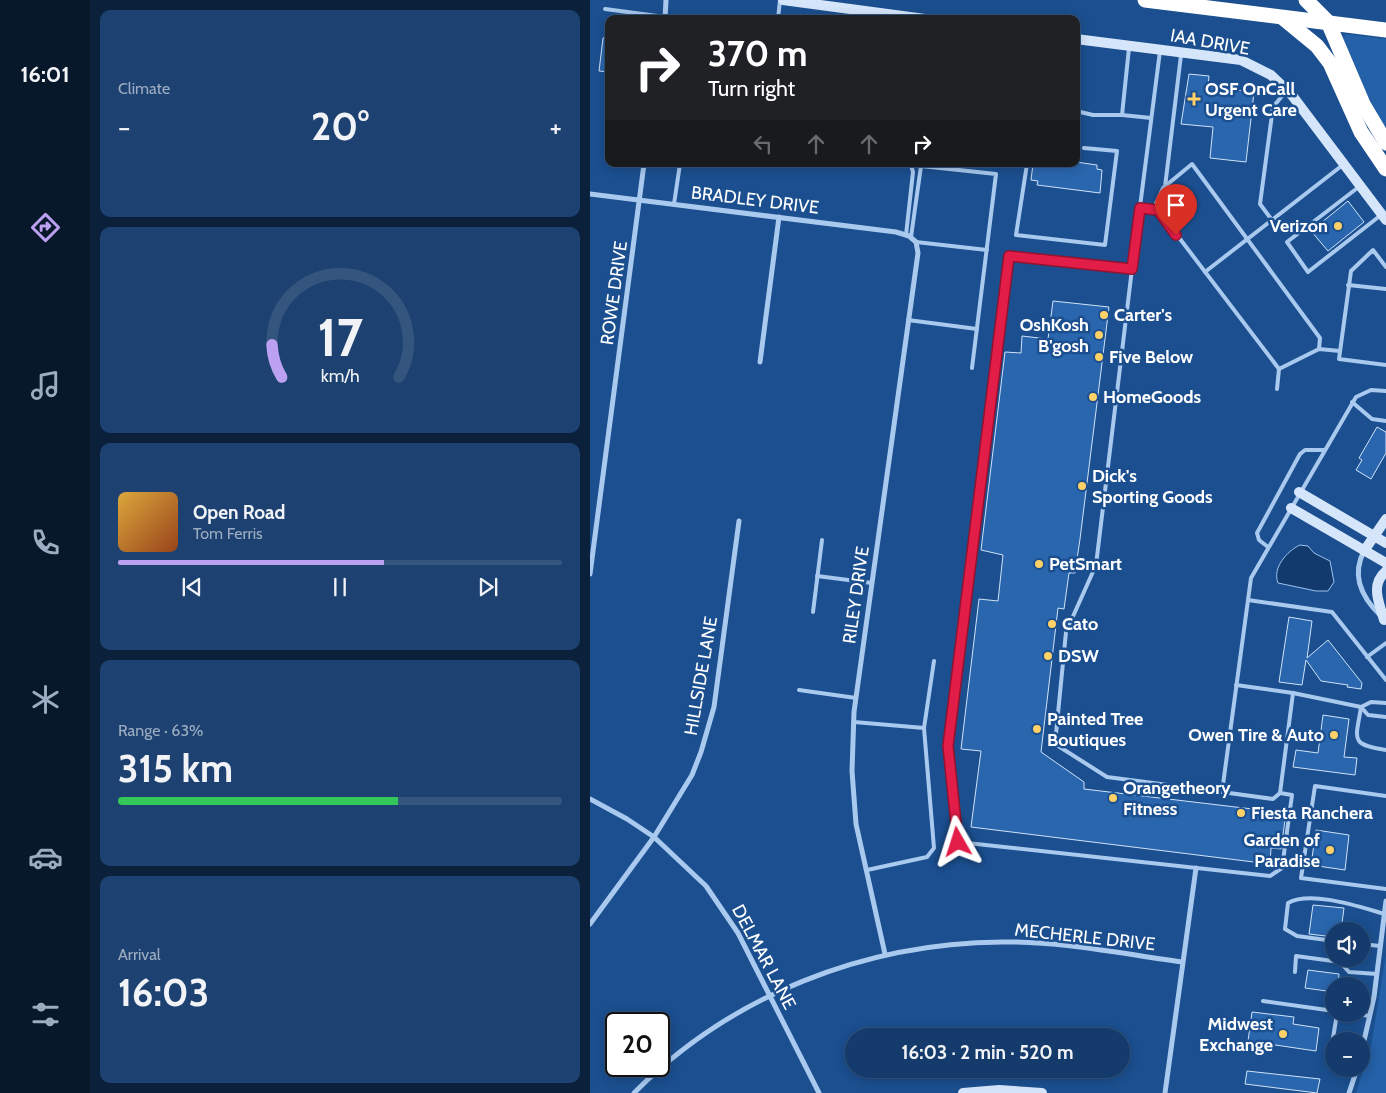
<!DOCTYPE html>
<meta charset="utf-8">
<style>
body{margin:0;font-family:Cabin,sans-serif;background:#1d4271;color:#f1f3f6;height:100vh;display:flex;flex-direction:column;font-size:19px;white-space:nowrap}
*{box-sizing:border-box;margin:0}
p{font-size:16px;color:#9dadc1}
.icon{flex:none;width:28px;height:28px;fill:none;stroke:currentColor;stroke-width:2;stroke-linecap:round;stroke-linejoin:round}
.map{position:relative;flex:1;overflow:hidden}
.side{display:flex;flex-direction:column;gap:10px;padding:10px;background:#0b203b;width:500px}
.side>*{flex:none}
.guide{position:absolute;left:15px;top:15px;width:475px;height:152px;border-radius:10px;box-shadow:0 2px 12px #0003,0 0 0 1px #33557e;background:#202124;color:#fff;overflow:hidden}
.buttons{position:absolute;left:735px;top:922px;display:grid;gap:10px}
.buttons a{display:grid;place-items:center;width:45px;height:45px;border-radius:50%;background:#143b6b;box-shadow:0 2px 12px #0003,0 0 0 1px #33557e;font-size:25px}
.speed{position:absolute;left:15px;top:1012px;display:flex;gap:10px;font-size:25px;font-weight:700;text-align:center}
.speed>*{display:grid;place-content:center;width:65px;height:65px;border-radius:50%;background:#143b6b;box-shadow:0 2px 12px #0003,0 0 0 1px #33557e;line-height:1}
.speed .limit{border:2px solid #111;border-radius:8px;background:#fff;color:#111}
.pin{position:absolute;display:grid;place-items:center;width:42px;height:42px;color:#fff;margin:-51px -21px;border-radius:50% 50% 50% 0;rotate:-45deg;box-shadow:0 0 5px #0007}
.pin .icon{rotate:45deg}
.me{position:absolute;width:55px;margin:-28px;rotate:354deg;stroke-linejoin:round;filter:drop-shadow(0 0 4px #0008)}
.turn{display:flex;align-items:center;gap:18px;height:105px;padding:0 20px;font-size:22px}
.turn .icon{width:65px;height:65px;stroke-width:2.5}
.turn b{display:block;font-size:35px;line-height:42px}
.lanes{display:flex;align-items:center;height:48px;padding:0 20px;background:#0003;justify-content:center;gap:25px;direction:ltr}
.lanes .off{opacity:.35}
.big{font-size:38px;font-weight:700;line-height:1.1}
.side .tile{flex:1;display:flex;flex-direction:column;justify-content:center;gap:8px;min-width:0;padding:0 18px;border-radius:10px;background:#1d4271}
.side .dial{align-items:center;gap:0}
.dial svg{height:130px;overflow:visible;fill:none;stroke:#33557e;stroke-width:7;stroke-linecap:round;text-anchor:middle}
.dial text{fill:#f1f3f6;stroke:none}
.song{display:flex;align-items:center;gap:15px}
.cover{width:60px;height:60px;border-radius:8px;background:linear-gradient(135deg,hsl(40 70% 55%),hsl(20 70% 35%))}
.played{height:5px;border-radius:2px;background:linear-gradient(90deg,#bca0f2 60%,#33557e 60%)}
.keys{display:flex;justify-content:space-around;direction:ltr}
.heat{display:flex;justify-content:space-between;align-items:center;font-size:28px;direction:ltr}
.charge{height:8px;border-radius:4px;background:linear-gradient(90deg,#34c759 63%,#33557e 0)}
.trip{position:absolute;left:255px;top:1028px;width:285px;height:50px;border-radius:25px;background:#143b6b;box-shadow:0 2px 12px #0003,0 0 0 1px #33557e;font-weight:700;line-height:50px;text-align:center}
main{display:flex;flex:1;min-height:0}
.dock{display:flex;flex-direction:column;width:90px;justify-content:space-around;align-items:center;background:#08182b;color:#9dadc1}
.dock .icon{width:35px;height:35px}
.dock .current{color:#bca0f2}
.dock b{font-size:22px;color:#f1f3f6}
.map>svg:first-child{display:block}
.green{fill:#2461a8}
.water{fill:#123a6d;stroke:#9cc4f0}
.building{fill:#2a66ad;stroke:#cfe3fa}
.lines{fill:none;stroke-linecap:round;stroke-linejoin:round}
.lane{stroke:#a9c9ee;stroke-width:4}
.street{stroke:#a9c9ee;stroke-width:5}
.secondary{stroke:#d6e6fa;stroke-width:10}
.highway{stroke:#fff;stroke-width:15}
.route-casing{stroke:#92132f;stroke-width:12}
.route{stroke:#e11d48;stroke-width:9}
.poi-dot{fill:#ffd166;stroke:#1b4f8f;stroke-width:2}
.labels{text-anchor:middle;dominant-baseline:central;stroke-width:5;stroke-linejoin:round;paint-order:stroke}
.street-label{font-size:18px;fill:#fff;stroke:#1b4f8f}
.poi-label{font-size:18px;font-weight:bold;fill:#fff;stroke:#1b4f8f;text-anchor:start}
</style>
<main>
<nav class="dock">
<b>16:01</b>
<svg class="icon current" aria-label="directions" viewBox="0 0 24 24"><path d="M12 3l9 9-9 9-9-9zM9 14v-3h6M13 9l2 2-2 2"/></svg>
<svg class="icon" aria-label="music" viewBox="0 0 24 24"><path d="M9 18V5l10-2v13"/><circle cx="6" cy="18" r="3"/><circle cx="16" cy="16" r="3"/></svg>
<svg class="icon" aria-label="phone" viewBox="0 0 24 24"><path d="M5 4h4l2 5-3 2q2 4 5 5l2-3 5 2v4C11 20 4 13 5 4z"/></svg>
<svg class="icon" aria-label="climate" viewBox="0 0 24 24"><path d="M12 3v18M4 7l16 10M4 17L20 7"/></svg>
<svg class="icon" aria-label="car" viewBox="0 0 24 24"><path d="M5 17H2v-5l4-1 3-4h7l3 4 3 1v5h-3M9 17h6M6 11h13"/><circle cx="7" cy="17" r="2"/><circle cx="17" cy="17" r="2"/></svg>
<svg class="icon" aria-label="filters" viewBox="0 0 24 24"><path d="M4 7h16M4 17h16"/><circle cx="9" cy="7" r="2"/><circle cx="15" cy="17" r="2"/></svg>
</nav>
<section class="side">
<div class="tile"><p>Climate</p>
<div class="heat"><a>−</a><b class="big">20°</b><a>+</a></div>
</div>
<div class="tile dial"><svg viewBox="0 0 100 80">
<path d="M14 69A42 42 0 1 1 86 69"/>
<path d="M14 69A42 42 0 0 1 8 49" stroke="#bca0f2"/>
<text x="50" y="56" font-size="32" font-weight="700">17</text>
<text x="50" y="72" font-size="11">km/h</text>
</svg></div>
<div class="tile">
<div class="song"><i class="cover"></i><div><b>Open Road</b><p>Tom Ferris</p></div></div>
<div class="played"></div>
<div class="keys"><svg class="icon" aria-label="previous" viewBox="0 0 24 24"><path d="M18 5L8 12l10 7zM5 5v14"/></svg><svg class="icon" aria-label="pause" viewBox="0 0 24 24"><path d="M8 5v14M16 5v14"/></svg><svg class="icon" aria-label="next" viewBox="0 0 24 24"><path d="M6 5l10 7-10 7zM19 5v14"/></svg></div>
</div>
<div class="tile"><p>Range · 63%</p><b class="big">315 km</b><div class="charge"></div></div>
<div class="tile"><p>Arrival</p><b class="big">16:03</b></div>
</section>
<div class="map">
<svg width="796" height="1093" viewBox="0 0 796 1093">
<rect width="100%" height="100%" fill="#1b4f8f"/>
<g class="green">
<path d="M756,34L796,39V129L776,93L753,37Z"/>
<path d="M796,954V1093H766L781,1046Z"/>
</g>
<path class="water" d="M710,545L718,546L724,553L740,561L744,582L738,591H726L688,583C682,568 697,551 710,545Z"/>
<g class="building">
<path d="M13,38H19V72L9,71Z"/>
<path d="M599,74L619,76L618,87L664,92L656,162L620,158L623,127L591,124Z"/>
<path d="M486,162L507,165V169L512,170L510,193L447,185L448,181L441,180L443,164Z"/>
<path d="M758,201L774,222L738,251L721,231Z"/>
<path d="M463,301L519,307L490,539L485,573H479L474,609L468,608L451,752L494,782V789L696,813L691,849L681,848L680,864L381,827L391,751L371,749L389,599L408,601L413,555L391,550L415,352L431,353L432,336L458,339Z"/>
<path d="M787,427L796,432V453L781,479L766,470L772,460L769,458Z"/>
<path d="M699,617L722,621L717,658L738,640L772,683L771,689L757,687L758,685L731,681L716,660L712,685L689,682Z"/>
<path d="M733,715L759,719L754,757L767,758L765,775L703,767L706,750L728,753Z"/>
<path d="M726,830L759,835L755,870L721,865Z"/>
<path d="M723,905L754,908L751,931H744V937L719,934Z"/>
<path d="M718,970L749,974L748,986H744V992L715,988Z"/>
<path d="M662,1012L704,1017L703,1024L729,1028L726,1051L658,1041Z"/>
<path d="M657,1071L730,1079L727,1093L655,1084Z"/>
</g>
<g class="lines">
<g class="lane">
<path d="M15,9L75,17"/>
<path d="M188,19L190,0"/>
<path d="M570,51L542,269L419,256L386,506L358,746L368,842L680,876L692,868L702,795L690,793L683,799L632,792L661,578L766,397L781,390L796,391"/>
<path d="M486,69L489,41"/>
<path d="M486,111L503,115H532L539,48"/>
<path d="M532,115L561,118"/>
<path d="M311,164L321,165L323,172L316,235"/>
<path d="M437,164L426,235L515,245L527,151L494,148"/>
<path d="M770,186L697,242L718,272L791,215"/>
<path d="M575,187L591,55"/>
<path d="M84,204L90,164"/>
<path d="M550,209L568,210L689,369L687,389"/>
<path d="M563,210L573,188L602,164L730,338L729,349"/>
<path d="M682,220L670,204L683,107L697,90"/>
<path d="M321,237L331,166L406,174L382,368"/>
<path d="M326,242L397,250"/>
<path d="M796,267L783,250L761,271L749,359L796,365"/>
<path d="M542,269L506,565L476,632L465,744L517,777L632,792"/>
<path d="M615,272L754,164"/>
<path d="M758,285L796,289"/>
<path d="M318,320L387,329"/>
<path d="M689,369L729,349L750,351"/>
<path d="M762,402L782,419L796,421"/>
<path d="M678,547L669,540L667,533L710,454L715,450H734"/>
<path d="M227,576L282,583"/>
<path d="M658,600L742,612L796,680"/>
<path d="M223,612L232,540"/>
<path d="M777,657L796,643"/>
<path d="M646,685L703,693L771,707L778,715L796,717"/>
<path d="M209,690L266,698"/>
<path d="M771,707C766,740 759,744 796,750"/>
<path d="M771,707L781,702L796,703"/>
<path d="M264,722L334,728"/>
<path d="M690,793L703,693"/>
<path d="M796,796L725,786L711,878L796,889"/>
<path d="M277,870L337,857L344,848L334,728L344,661"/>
<path d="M744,941L707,936L695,929L698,903C721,890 770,907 795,914"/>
<path d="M771,944L790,946"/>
<path d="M705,972L706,956L750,962L759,972L787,974"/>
<path d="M673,1001L744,1011"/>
<path d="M747,1014L743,1038L750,1041"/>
<path d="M766,1014L780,1016"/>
</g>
<g class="street">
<path d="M75,19L76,0"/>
<path d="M0,194L306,232L319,236L326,242L328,253L264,712L262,771L266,824L295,954"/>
<path d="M170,362L189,217"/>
<path d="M774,551C761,576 772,598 791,616"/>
<path d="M0,574L54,164"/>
<path d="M0,799L37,819L64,837L116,886L148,933L229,1093"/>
<path d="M0,924L64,837L102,775L111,752L124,707L149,521"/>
<path d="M771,1054L784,997L796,901"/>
<path d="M44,1093C141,995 275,943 412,942C472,941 533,954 592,962"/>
<path d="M575,1093L606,868"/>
<path d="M759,1093L767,1069"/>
</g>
<g class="secondary">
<path d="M193,0L335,19"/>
<path d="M486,39L651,60L681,75L701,94L796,220"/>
<path d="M709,492L796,543"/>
<path d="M701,508L796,563"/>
<path d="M774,551L796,519"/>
<path d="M794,620C789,602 780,585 796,571"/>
<path d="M373,1093L409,1090L452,1093"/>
</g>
<g class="highway">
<path d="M555,0L796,30"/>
<path d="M716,0L738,22L773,104L796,143"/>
<path d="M693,18L727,46L740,63L771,132L796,169"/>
</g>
</g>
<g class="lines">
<g class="route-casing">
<path id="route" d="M368,842L358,746L419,256L542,269L550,208L568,210L586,235"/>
</g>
<use href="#route" class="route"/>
</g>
<g class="poi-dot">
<path d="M601.5 91.5h5v5h5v5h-5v5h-5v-5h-5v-5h5z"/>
<circle cx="748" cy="226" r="5"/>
<circle cx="514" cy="315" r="5"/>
<circle cx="509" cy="335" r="5"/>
<circle cx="509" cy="357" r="5"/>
<circle cx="503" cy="397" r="5"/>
<circle cx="492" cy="486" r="5"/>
<circle cx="449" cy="564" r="5"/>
<circle cx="462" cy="624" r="5"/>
<circle cx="458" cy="656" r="5"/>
<circle cx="447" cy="729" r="5"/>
<circle cx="744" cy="735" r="5"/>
<circle cx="523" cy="798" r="5"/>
<circle cx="651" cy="813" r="5"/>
<circle cx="740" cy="850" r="5"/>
<circle cx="693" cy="1034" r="5"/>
</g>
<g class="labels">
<g class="street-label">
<text transform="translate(620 42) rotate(10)">IAA DRIVE</text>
<text transform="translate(165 200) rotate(7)">BRADLEY DRIVE</text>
<text transform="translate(24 293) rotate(-82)">ROWE DRIVE</text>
<text transform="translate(266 595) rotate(-82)">RILEY DRIVE</text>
<text transform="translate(111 676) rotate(-80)">HILLSIDE LANE</text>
<text transform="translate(495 937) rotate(6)">MECHERLE DRIVE</text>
<text transform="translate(174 957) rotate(62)">DELMAR LANE</text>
</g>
<g class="poi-label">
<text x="615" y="89">OSF OnCall<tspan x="615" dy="21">Urgent Care</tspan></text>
<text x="738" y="226" text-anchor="end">Verizon</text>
<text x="524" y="315">Carter's</text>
<text x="499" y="325" text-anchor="end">OshKosh<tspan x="499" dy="21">B'gosh</tspan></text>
<text x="519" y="357">Five Below</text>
<text x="513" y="397">HomeGoods</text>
<text x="502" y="476">Dick's<tspan x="502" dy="21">Sporting Goods</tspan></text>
<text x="459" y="564">PetSmart</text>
<text x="472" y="624">Cato</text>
<text x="468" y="656">DSW</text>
<text x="457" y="719">Painted Tree<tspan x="457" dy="21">Boutiques</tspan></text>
<text x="734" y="735" text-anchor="end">Owen Tire &amp; Auto</text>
<text x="533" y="788">Orangetheory<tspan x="533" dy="21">Fitness</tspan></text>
<text x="661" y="813">Fiesta Ranchera</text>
<text x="730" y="840" text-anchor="end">Garden of<tspan x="730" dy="21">Paradise</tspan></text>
<text x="683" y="1024" text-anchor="end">Midwest<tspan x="683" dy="21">Exchange</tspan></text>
</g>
</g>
</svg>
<div class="buttons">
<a><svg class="icon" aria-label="sound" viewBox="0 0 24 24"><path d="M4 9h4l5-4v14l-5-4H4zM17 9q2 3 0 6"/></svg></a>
<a>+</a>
<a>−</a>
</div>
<div class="speed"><div class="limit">20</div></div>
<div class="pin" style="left:586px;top:235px;background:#d93025"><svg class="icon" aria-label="arrive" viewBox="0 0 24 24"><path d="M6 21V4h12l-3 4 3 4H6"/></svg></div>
<svg class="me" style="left:368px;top:842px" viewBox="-20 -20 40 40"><path d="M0-17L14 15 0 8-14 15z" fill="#e11d48" stroke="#fff" stroke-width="4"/></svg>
<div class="trip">16:03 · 2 min · 520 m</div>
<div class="guide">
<div class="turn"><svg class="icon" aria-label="right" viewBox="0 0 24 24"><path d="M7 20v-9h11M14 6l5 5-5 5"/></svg><div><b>370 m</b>Turn right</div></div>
<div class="lanes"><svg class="icon off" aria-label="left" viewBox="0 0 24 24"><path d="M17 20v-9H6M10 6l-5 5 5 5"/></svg><svg class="icon off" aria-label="ahead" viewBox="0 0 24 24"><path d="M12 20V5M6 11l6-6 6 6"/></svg><svg class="icon off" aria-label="ahead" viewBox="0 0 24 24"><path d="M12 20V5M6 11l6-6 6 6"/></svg><svg class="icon" aria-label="right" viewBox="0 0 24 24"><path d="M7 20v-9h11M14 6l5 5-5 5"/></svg></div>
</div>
</div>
</main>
